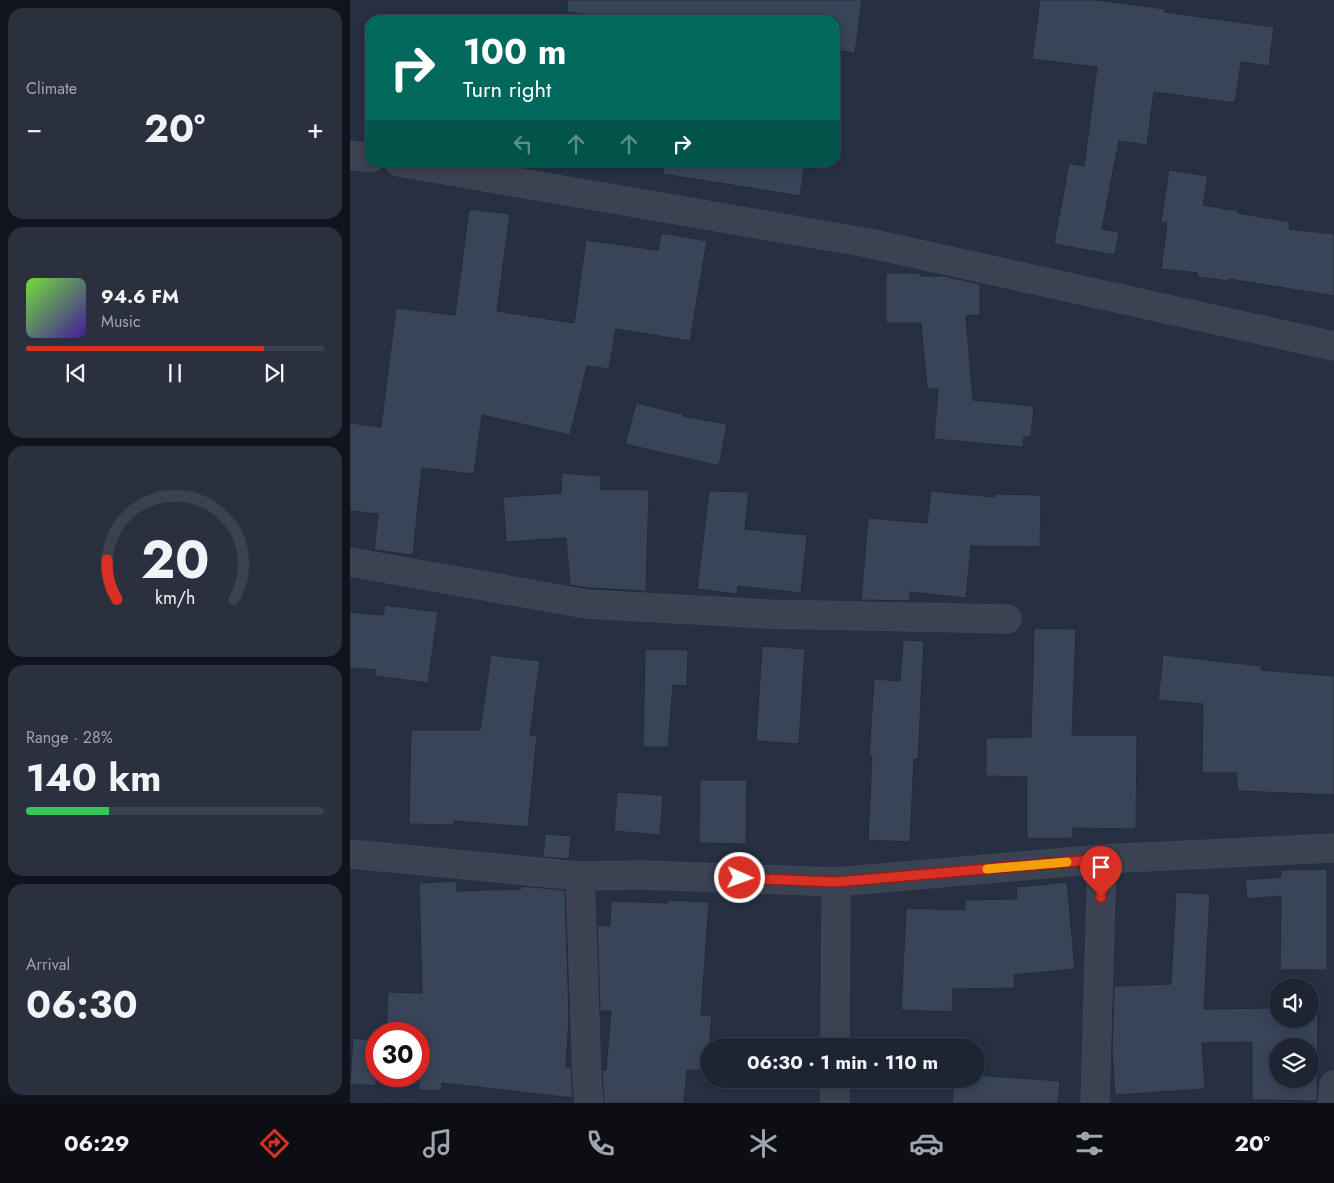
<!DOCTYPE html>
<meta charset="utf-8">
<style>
body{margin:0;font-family:Jost,sans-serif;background:#2a303e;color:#f1f3f6;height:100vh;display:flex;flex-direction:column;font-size:19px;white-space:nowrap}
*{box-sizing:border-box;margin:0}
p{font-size:16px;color:#a0a4ac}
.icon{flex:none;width:28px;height:28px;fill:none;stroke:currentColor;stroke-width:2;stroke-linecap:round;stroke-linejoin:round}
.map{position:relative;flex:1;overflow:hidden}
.details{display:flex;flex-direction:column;gap:8px;padding:8px;background:#10141c;width:350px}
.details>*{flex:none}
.top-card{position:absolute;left:15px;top:15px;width:475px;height:152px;border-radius:15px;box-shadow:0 2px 12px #0003,0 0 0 1px #3b414d;background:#00695c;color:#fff;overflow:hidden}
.fabs{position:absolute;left:919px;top:978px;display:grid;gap:10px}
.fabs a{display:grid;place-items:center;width:50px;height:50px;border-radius:50%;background:#1d2432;box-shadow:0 2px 12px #0003,0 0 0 1px #3b414d;font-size:25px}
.speed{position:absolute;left:15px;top:1022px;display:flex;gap:10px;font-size:25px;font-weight:700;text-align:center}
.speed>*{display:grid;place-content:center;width:65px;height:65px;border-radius:50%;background:#1d2432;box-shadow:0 2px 12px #0003,0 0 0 1px #3b414d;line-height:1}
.speed .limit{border:8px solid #d22;background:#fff;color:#111}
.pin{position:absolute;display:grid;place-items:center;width:42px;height:42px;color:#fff;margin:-51px -21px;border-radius:50% 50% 50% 0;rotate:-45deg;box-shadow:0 0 5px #0007}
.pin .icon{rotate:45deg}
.me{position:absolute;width:55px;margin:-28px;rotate:92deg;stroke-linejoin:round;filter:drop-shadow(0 0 4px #0008)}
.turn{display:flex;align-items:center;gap:18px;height:105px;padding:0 15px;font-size:22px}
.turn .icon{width:65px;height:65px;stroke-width:2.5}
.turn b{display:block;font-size:35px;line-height:42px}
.lanes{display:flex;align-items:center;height:48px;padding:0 15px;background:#0003;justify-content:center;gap:25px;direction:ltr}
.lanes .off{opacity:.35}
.big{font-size:38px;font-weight:700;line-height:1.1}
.details .tile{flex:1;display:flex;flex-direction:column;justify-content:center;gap:8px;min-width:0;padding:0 18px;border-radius:15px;background:#2a303e}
.details .dial{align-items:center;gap:0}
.dial svg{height:130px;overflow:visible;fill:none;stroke:#3b414d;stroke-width:7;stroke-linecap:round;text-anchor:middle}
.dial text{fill:#f1f3f6;stroke:none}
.song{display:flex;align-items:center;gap:15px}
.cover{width:60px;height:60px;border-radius:8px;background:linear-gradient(135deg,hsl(100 70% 55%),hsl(260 70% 35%))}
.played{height:5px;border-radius:2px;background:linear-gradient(90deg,#d93025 80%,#3b414d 80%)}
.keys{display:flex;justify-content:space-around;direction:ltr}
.heat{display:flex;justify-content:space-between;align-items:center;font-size:28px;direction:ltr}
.charge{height:8px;border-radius:4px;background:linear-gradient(90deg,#34c759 28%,#3b414d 0)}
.trip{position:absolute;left:350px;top:1038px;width:285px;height:50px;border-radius:25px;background:#1d2432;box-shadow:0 2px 12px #0003,0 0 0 1px #3b414d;font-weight:700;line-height:50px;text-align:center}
.dock{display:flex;height:80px;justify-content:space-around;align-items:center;background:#0c0e14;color:#a0a4ac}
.dock .icon{width:35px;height:35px}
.dock .selected{color:#d93025}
.dock b{font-size:22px;color:#f1f3f6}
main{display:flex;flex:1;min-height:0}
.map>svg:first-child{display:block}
.building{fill:#394459;stroke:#222a3a;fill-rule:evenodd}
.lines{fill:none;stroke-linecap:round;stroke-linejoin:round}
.minor-casing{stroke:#454c5c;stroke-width:29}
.minor{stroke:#3b4352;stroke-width:28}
.route-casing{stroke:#8d1f18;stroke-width:12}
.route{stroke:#d93025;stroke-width:9}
.slow{stroke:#f59e0b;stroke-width:9}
</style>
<main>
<section class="details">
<div class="tile"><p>Climate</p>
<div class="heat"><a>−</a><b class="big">20°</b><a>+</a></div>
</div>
<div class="tile">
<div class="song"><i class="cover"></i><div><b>94.6 FM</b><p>Music</p></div></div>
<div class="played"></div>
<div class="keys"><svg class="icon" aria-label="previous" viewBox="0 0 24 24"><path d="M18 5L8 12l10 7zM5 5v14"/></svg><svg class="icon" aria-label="pause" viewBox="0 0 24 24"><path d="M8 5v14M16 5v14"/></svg><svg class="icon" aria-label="next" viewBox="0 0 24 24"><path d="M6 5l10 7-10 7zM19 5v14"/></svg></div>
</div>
<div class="tile dial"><svg viewBox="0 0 100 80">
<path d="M14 69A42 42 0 1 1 86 69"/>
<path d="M14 69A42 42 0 0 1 8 45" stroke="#d93025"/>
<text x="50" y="56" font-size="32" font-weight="700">20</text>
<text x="50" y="72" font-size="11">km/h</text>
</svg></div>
<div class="tile"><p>Range · 28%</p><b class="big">140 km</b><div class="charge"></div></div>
<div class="tile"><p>Arrival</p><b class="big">06:30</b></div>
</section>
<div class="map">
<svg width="984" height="1103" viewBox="0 0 984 1103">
<rect width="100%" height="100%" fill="#273043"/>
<g class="building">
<path d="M218,0H512L505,53L485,50V20H272L217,12Z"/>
<path d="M690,0H747L815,9V12L924,27L919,66L891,62L885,103L804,92L797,145L769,141L752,229L769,232L765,255L704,244L719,163L734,166L747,67L682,59Z"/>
<path d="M314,162H455L450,196L313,174Z"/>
<path d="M819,170L858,176L853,205L888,211V213L940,222L939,229L984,234V296L879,279L878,281L848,277V273L811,269L817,223L811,222Z"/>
<path d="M119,209L160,214L147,311L224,323L236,240L308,250L311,233L357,241L340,341L266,329L259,369L237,366L220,435L132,415L124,474L72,468L63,555L24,550L28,514L0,511V423L31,427L46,308L105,315Z"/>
<path d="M536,273H570V276H594L630,284V315L616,316L623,400L684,406L681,437H674L673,447L584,439L588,389H577L571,323H536Z"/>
<path d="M286,403L333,414V416L377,424L369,466L275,444Z"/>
<path d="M212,473L251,476L250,489L299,490L296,591L238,588L220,585L216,538L156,542L153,497L211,493Z"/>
<path d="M359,491L399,492L395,529L457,535L451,593L388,586L387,594L347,589Z"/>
<path d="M581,491L645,497V494L691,495L690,547L621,546L616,598L560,592V601L511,600L518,518L577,523Z"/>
<path d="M35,605L88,612L78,683L25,676L26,670L0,668V612L33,615Z"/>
<path d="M684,628L726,629L722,735H787L786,829L723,828V838L677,839V777L636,776V738L681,737Z"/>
<path d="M553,640L574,641L568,759H564L560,842L518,840L522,756H519L524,679L550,681Z"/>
<path d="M412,646L455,649L449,744L406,741Z"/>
<path d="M295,649L338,650L337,686L323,685L318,747H293Z"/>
<path d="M141,655L190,661L180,735H187L178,827L104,821V825L59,824L61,730H130Z"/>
<path d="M813,655L912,666L911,670L984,676V795L888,791L886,773H852L853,704L808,700Z"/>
<path d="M350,780H397L396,844L349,843Z"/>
<path d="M267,792L313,795L310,835L264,831Z"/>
<path d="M195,834L221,836L219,859L193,857Z"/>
<path d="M977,869V970H930L931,896L897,899L895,880L931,877V870Z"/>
<path d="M107,881V891L171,889V886L215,890L219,1016L216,1067H221L223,1098L92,1083L91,1091L69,1090V1033L36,1032L38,992L72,993L69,883Z"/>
<path d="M717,882L725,969L664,975L665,988L603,989L602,1012L551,1010L556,908L615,910V900L667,899L666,887Z"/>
<path d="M826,892L860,894L854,1009L928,1008V1019H960V1007H968L967,1101L902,1100V1042L852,1043L855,1089L765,1095L762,1052L764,986L821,984ZM928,1046H960V1079H928Z"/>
<path d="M318,900L359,902L351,1015H362L357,1071L337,1070L334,1103H254L252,1070H256L261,1011H250L247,925L260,926L261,901L318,903Z"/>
<path d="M3,1038L26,1040V1086L0,1084Z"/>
<path d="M626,1075L710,1081L708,1103H602L604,1079H626Z"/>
</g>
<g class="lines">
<g class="minor-casing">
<g id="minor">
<path d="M0,155L20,158"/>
<path d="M49,162L518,243L984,346"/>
<path d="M0,562L236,604L417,614L657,619"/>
<path d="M0,854L230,876L293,875L486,882L752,859L984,848"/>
<path d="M230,876L237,1078L239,1103"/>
<path d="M485,1046L486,882"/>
<path d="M485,1103V1079"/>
<path d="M745,1103L752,859"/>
<path d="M982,1103L984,1085"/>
</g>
</g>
<use href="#minor" class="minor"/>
</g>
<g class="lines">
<g class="route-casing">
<path id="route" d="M390,878L486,882L752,859L751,897"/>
</g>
<use href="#route" class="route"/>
<path class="slow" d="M637,869L717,862"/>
</g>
</svg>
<div class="fabs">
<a><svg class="icon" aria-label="sound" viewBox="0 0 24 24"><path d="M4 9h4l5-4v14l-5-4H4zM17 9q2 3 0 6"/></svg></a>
<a><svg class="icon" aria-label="layers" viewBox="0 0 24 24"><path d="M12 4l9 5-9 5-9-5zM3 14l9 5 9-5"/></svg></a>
</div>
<div class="speed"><div class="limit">30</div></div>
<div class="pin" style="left:751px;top:897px;background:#d93025"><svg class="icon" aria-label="arrive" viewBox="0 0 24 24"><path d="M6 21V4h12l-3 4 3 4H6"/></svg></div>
<svg class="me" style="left:390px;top:878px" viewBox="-20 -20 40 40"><circle r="17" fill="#d93025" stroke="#fff" stroke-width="3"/><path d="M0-11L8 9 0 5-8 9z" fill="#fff"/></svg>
<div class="trip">06:30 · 1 min · 110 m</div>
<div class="top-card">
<div class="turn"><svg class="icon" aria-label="right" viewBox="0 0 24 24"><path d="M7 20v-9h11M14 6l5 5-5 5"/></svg><div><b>100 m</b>Turn right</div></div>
<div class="lanes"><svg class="icon off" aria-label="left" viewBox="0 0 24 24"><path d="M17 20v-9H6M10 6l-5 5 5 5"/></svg><svg class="icon off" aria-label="ahead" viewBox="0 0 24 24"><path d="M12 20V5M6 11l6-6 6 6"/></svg><svg class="icon off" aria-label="ahead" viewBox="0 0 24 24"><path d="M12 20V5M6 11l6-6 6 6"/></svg><svg class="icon" aria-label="right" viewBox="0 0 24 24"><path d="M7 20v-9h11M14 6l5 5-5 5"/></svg></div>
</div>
</div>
</main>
<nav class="dock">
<b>06:29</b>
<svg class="icon selected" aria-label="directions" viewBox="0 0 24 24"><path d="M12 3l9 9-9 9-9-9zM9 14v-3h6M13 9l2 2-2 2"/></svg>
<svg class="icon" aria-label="music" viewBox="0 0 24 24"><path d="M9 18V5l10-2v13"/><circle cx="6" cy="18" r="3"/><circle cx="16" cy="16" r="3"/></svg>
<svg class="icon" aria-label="phone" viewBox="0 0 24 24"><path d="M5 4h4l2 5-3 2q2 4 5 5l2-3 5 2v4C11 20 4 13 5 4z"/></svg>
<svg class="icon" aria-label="climate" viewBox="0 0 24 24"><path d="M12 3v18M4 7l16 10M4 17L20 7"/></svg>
<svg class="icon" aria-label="car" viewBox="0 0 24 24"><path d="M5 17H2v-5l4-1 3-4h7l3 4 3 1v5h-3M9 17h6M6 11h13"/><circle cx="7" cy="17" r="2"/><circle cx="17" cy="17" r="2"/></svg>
<svg class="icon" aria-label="filters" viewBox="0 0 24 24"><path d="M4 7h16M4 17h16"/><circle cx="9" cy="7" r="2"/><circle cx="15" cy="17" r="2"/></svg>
<b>20°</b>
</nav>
